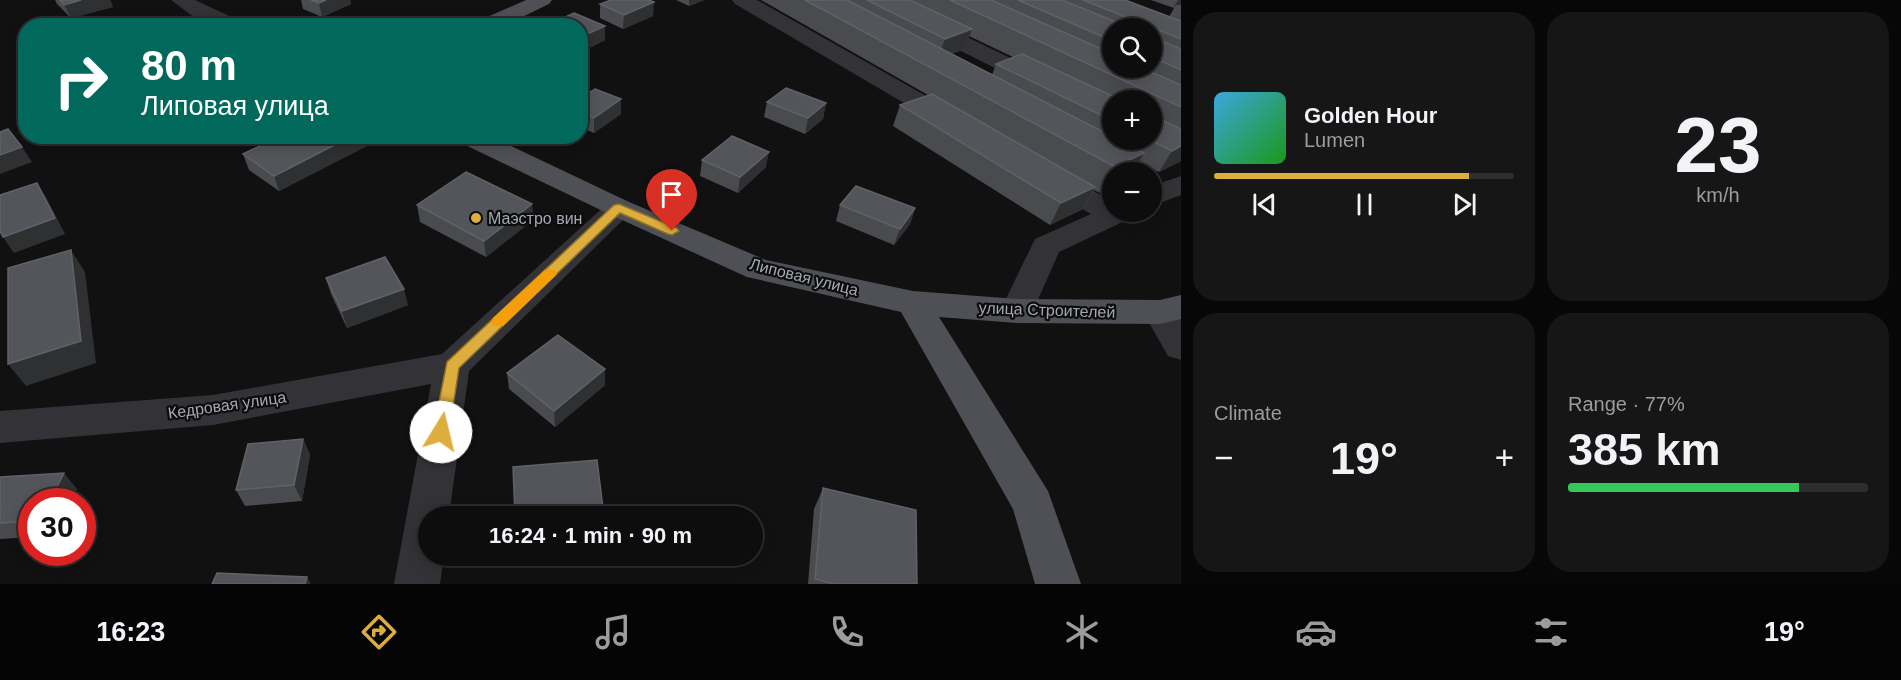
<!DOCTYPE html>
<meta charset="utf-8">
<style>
body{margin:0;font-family:Helvetica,sans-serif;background:#161617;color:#f1f3f6;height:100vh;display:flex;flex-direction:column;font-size:22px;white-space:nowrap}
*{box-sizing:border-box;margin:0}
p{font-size:20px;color:#9a9c9e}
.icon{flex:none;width:33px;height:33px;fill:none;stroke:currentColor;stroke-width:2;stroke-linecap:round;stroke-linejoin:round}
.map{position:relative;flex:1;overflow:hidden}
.panel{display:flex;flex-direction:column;gap:12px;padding:12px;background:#070708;width:720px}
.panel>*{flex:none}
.top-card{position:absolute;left:18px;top:18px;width:570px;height:126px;border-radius:24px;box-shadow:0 3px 15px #0003,0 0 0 2px #2d2d2e;background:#00695c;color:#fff;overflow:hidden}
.controls{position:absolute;left:1102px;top:18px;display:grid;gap:12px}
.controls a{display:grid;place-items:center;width:60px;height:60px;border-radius:50%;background:#0d0d0e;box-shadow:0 3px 15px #0003,0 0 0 2px #2d2d2e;font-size:30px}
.speed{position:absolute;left:18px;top:488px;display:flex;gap:12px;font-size:30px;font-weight:700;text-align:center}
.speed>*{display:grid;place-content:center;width:78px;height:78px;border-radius:50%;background:#0d0d0e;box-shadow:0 3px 15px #0003,0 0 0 2px #2d2d2e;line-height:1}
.speed .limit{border:9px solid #d22;background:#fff;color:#111}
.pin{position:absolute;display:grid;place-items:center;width:51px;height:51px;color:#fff;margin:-62px -26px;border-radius:50% 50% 50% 0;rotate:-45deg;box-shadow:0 0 6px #0007}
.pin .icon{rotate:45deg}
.me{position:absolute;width:66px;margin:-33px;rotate:9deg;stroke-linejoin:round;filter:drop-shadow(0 0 4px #0008)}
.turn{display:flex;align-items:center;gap:21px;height:126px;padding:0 24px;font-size:27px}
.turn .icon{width:78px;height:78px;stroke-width:2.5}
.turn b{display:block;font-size:42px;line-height:51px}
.big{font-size:45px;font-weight:700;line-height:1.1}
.panel .tile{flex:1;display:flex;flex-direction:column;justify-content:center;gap:9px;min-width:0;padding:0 21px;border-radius:24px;background:#161617}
.panel .dial{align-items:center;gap:0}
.dial b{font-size:78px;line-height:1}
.song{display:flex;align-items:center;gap:18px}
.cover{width:72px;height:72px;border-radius:9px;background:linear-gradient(135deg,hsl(200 70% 55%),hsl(120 70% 35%))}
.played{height:6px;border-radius:3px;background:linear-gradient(90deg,#ddae3e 85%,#2d2d2e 85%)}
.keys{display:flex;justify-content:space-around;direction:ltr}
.heat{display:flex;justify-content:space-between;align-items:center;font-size:33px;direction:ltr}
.charge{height:9px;border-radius:4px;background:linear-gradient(90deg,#34c759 77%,#2d2d2e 0)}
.panel .tiles{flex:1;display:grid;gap:12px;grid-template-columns:repeat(2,1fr)}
.trip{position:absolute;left:418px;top:506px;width:345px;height:60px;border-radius:30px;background:#0d0d0e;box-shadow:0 3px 15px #0003,0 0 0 2px #2d2d2e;font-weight:700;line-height:60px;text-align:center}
.tab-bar{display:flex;height:96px;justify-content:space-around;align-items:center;background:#050506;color:#9a9c9e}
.tab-bar .icon{width:42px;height:42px}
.tab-bar .on{color:#ddae3e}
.tab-bar b{font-size:27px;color:#f1f3f6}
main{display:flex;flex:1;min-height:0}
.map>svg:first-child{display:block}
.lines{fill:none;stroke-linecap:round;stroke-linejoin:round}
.minor{fill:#333337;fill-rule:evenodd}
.major{fill:#4f5056;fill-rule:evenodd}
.wall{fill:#4a4b4f;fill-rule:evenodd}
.shaded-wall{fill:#2f3032}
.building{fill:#53555a;stroke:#606268;stroke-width:1.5}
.route{fill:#ddae3e;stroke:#907128;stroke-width:1.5}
.slow{fill:#f59e0b}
.poi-dot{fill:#ddae3e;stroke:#0c0c0d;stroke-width:2}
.labels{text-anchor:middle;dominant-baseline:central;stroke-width:4.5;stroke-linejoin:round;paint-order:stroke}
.poi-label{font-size:16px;fill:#a4a8b2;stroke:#0c0c0d;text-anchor:start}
.street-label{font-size:16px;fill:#a4a8b2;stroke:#0c0c0d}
</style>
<main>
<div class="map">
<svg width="1181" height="584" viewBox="0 0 1181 584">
<rect width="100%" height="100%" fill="#111112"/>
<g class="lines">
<g class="minor">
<path d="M171,0H195L240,21L242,26H213L191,15Z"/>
<path d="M732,0H757L963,117L967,122L963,127L954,130L945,127L735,4Z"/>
<path d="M865,0H891L1113,108V126L1104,123L868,4Z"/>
<path d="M1050,170L1060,172L1113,202V212H1136L1131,218L1059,252L1029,320L1017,323L1005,320L1000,311L1035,239L1091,214L1040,184L1036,178L1040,172Z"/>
<path d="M1181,176V195L1152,206V186Z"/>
<path d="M619,199L629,202L634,208L629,214L469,371L449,516H429V555H444L440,584H394L431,384L213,425L0,443V411L213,395L442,354L609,202Z"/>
<path d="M1160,300L1172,303L1181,318V360L1168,356L1143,312L1148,303Z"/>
</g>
<g class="major">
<path d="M526,0H552L549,4L504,26H476L478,21Z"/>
<path d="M455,136H490L629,202L766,260L913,291L1017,299L1160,300L1181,295V319L1160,324L1017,323L939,317L1048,491L1081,584H1035L1013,509L901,312L747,277L609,214L459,142Z"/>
</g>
</g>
<g class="wall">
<path d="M55,0H110L113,7L71,18L57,4Z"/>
<path d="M301,0H350L351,4L322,17L303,9Z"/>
<path d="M676,0H704L689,6Z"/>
<path d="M761,0H1125L1169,17L1174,8L1151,0H1181V161L1159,172L1139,162L1133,172H1113L1100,193L1094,190L1083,209L1050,225L893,126L900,105L928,95ZM1113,28H1152V68H1113ZM969,36L1013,57L996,64L992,75L951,54L965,49ZM1113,100H1152V140H1113Z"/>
<path d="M600,4L653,16L623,29L600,18Z"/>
<path d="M574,13L605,26V40L583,51L580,50V26H552V23Z"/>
<path d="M580,98L621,114L594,133L580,127Z"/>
<path d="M767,102L826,103L823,119L805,134L764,117Z"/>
<path d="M281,136H386L279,191L249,170L243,154Z"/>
<path d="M702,160L766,167L738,193L700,176Z"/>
<path d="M532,204L533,220L486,257L420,222L417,205Z"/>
<path d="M840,205L915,208L910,224L894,245L836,221Z"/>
<path d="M326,278L408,305L347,328L331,294Z"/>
<path d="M507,373L605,385L555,427L509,389Z"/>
<path d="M303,439L310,455L302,501L245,506L236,490Z"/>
<path d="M0,477L77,489L71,501H32V537L0,539Z"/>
<path d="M823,488L917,584H808L814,509Z"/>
</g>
<g class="shaded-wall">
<path d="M81,0H110L113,7L71,18L64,5Z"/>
<path d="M326,0H350L351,4L322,17L319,3Z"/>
<path d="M689,0H704L689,6Z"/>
<path d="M1178,0H1181V5H1176L1173,8Z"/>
<path d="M654,2L653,16L623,29L624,15Z"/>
<path d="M605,26V40L583,51V36Z"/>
<path d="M972,29L965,49L938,58L945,39Z"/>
<path d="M621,99V114L594,133V118Z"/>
<path d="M826,103L823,119L805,134L808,118Z"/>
<path d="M352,136H386L279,191L274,176Z"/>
<path d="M1181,146V161L1159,172L1172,151Z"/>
<path d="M22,147L32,162L0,174V155Z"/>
<path d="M769,152L766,167L738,193L740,177Z"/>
<path d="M1144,153L1133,172H1113V187L1100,193L1115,167Z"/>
<path d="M37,183L47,199L65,234L14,253L3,237Z"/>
<path d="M1095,187L1083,209L1050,225L1061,203Z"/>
<path d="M532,204L533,220L486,257L484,241Z"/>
<path d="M915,208L910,224L894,245L900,229Z"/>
<path d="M71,250L85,272L96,363L26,386L8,364Z"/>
<path d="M404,289L408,305L347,328L342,311Z"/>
<path d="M605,369V385L555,427L554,411Z"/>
<path d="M303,439L310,455L302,501L294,485Z"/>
<path d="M64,473L77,489L71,501H50Z"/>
<path d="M307,577L311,584H305Z"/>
</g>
<g class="building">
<path d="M60,0H81L64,5Z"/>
<path d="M311,0H326L319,3Z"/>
<path d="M611,0H649L654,2L624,15L600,4Z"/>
<path d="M805,0H847L1113,137V140H1118L1144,153L1115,167Z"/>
<path d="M867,0H910L972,29L945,39Z"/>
<path d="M950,0H991L1113,54V68H1142L1181,85V107Z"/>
<path d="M1018,0H1062L1131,28H1113V41Z"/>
<path d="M1083,0H1125L1181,21V39Z"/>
<path d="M574,13L605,26L583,36L580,35V26H558L552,23Z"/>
<path d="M171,19L180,26H152Z"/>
<path d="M1152,37L1181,49V70L1152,57Z"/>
<path d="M1022,54L1121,100H1113V121L996,64Z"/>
<path d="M786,88L826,103L808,118L767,102Z"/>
<path d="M595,89L621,99L594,118L580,112V98Z"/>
<path d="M932,94L1095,187L1061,203L900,105Z"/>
<path d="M1152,115L1181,129V146L1172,151L1150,140H1152Z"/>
<path d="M8,129L22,147L0,155V132Z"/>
<path d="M281,136H352L274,176L243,154Z"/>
<path d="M732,136L769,152L740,177L702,160Z"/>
<path d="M466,172L532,204L484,241L417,205Z"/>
<path d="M37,183L55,218L3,237L0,231V195Z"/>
<path d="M856,186L915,208L900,229L840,205Z"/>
<path d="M71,250L81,341L8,364V268Z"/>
<path d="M385,257L404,289L342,311L326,278Z"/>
<path d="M558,335L605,369L554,411L507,373Z"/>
<path d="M303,439L294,485L236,490L248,444Z"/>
<path d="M597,460L604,516H515L513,467Z"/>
<path d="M64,473L50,501H32V521L0,523V477Z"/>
<path d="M823,488L916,510L917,584H834L815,579Z"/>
<path d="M217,573L307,577L305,584H212Z"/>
</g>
<path class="route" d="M619,204L677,228L679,231L672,235L668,234L620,213L459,368L449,432L447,436L441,438L436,436L433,432L447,362L614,205Z"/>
<path class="slow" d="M550,269L555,270L557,273L555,276L503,326H493L491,322L493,318L545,270Z"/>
<circle class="poi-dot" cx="476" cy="218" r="6"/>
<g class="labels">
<g class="poi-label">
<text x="488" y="218">Маэстро вин</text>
</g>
<g class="street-label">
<text transform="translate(804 277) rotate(14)">Липовая улица</text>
<text transform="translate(1047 310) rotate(2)">улица Строителей</text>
<text transform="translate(227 405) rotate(-8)">Кедровая улица</text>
</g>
</g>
</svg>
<div class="controls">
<a><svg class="icon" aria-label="search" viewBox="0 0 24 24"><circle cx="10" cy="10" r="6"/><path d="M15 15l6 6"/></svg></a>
<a>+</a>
<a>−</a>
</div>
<div class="speed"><div class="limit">30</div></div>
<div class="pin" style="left:672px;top:231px;background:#d93025"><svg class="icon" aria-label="arrive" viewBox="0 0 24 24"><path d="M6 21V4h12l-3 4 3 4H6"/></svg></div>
<svg class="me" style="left:441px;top:432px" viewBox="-20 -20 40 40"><circle r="19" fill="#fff"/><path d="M0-13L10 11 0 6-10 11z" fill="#ddae3e"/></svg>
<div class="trip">16:24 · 1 min · 90 m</div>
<div class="top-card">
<div class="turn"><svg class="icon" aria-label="right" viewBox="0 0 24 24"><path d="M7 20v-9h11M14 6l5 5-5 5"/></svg><div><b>80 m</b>Липовая улица</div></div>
</div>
</div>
<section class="panel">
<div class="tiles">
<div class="tile">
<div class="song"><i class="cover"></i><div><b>Golden Hour</b><p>Lumen</p></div></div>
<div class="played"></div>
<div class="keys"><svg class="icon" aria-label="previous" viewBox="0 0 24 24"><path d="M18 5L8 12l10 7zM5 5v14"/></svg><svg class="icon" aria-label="pause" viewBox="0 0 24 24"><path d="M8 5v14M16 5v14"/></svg><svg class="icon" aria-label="next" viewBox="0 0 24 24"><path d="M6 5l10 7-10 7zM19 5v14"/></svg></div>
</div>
<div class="tile dial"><b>23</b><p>km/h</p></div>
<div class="tile"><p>Climate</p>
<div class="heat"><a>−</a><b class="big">19°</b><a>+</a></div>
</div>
<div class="tile"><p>Range · 77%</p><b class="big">385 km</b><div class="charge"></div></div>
</div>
</section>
</main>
<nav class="tab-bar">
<b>16:23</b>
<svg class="icon on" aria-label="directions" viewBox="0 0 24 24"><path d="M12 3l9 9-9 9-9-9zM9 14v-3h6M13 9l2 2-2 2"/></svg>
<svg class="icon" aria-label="music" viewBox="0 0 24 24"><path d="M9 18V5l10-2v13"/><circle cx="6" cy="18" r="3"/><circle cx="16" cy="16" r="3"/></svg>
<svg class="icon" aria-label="phone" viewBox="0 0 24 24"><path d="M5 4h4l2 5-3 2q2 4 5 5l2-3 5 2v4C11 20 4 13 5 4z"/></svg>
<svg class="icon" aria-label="climate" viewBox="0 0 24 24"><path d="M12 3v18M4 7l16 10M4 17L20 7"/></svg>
<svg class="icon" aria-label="car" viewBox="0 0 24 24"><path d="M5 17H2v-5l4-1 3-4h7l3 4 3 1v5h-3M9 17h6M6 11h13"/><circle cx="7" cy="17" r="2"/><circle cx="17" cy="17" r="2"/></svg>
<svg class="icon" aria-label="filters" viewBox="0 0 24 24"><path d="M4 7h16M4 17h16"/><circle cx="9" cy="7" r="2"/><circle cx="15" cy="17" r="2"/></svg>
<b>19°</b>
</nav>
